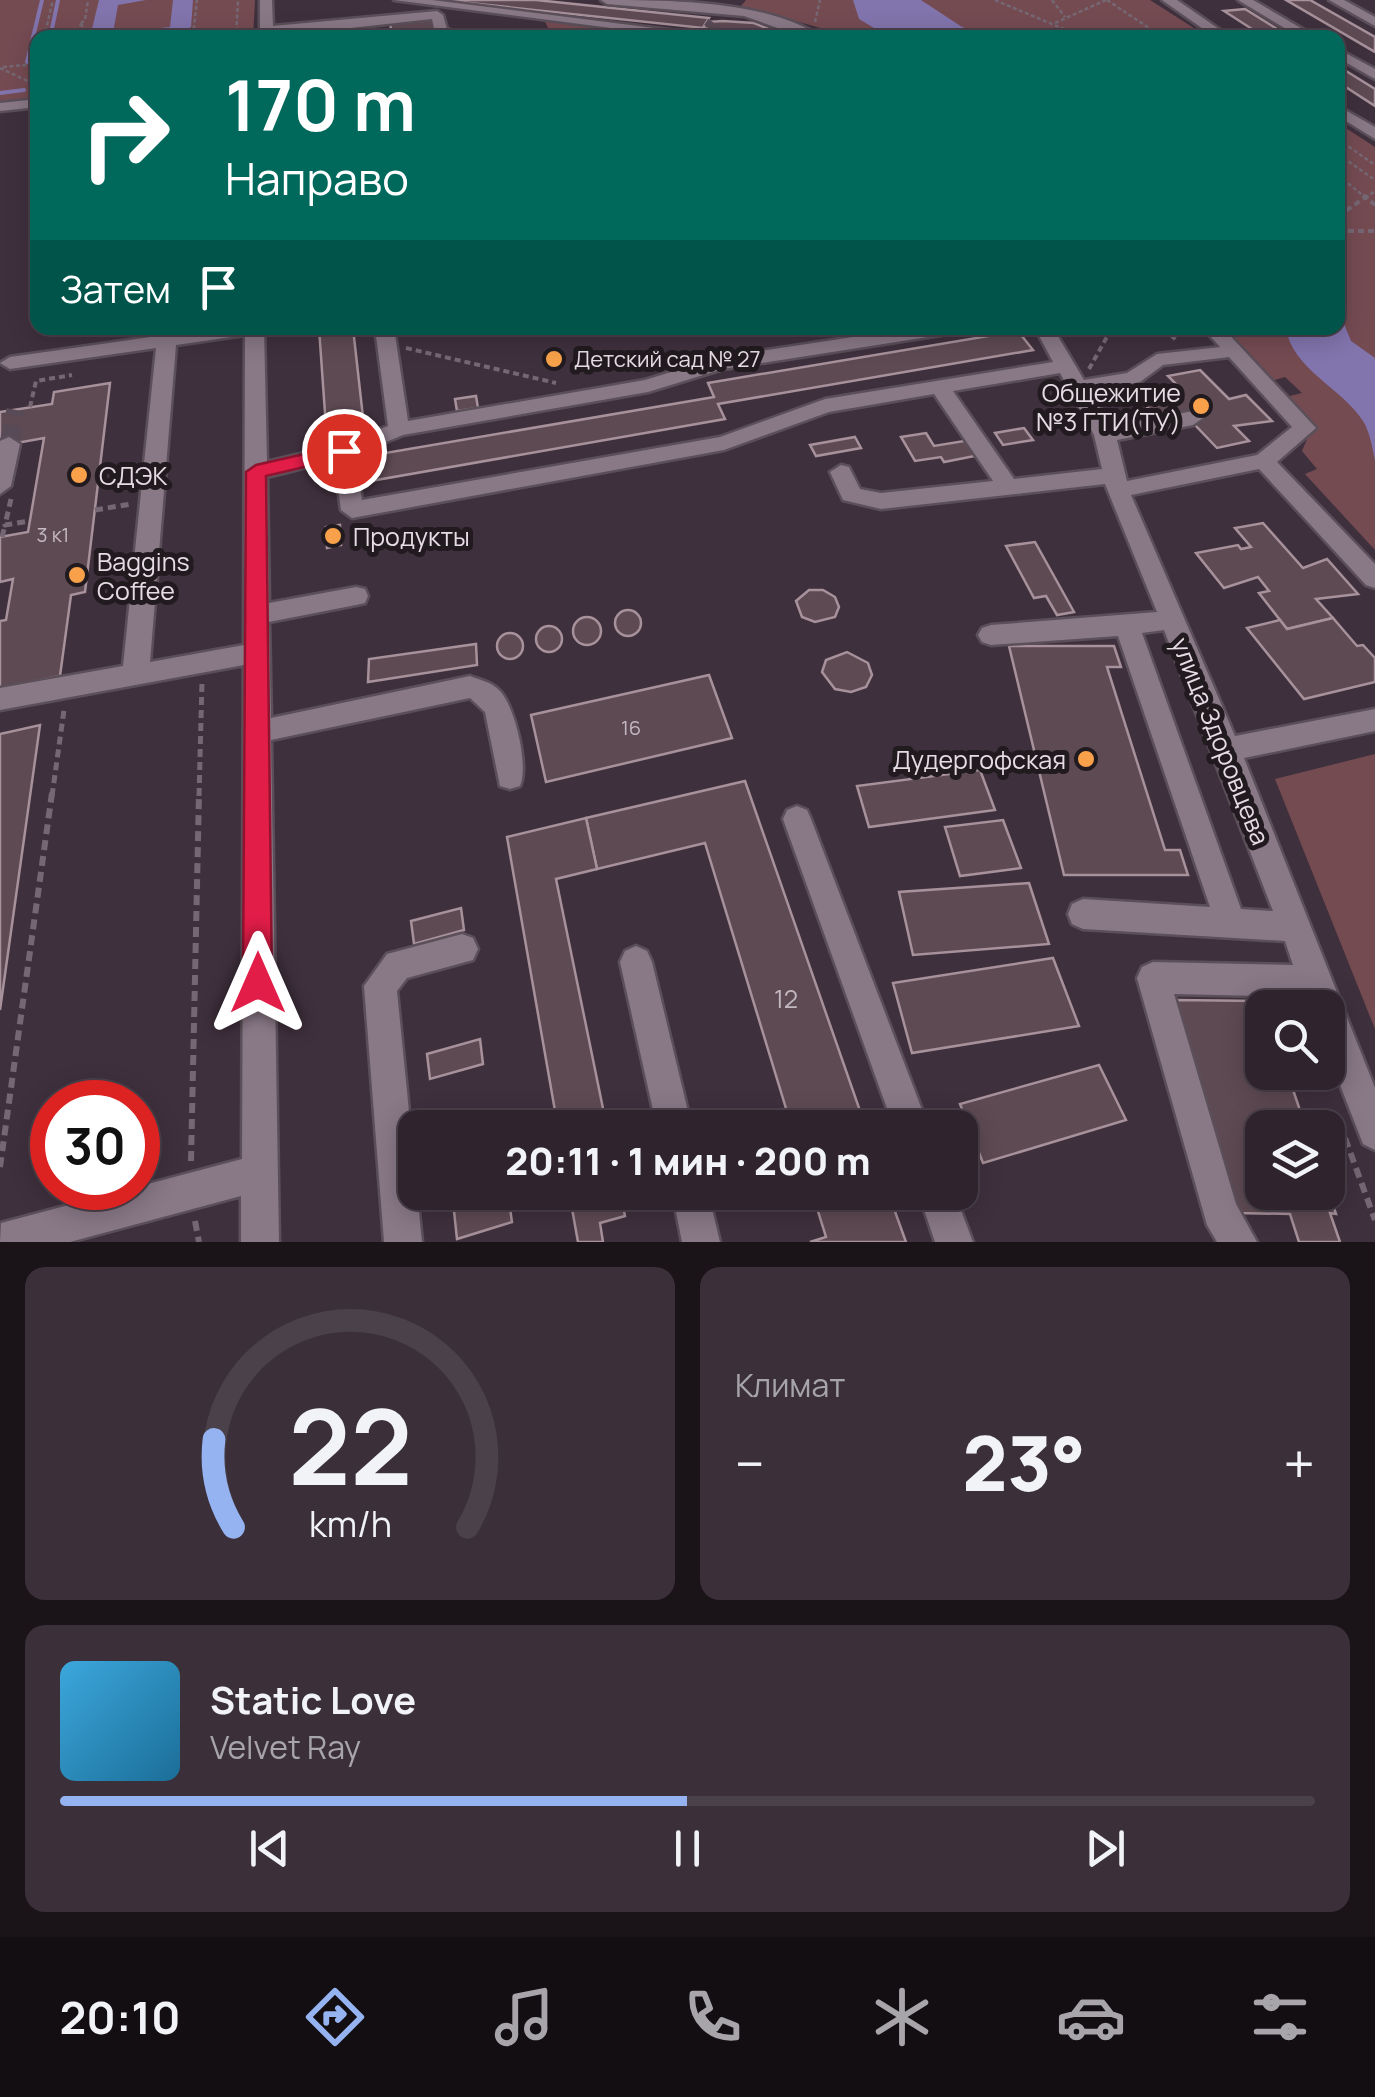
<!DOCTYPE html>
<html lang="ru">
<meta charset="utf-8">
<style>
body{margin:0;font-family:Manrope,sans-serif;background:#3b303a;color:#f1f3f6;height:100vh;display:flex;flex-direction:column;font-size:38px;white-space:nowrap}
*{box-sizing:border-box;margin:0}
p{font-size:32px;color:#a7a4aa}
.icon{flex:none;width:55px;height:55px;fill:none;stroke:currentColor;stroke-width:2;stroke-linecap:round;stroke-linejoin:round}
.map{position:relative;height:1242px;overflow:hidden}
.panel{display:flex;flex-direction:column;gap:25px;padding:25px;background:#1a1419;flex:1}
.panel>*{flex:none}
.banner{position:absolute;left:30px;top:30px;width:1315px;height:305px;border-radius:20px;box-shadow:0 5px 25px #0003,0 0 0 2px #4a414a;background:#00695c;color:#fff;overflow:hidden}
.buttons{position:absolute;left:1245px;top:990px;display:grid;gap:20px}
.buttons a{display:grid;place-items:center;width:100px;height:100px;border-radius:20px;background:#2f242e;box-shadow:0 5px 25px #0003,0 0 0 2px #4a414a;font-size:50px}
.speed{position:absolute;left:30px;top:1080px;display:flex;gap:20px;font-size:50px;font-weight:700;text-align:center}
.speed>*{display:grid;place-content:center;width:130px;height:130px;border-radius:50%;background:#2f242e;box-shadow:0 5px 25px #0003,0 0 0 2px #4a414a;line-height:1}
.speed .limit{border:15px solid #d22;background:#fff;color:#111}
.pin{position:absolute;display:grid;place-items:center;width:85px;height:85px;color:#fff;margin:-42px;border:5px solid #fff;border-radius:50%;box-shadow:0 2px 10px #0007}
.me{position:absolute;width:110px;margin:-55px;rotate:0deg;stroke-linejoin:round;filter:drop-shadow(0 0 8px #0008)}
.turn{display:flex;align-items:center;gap:35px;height:210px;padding:0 30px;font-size:45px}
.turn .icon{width:130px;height:130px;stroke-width:2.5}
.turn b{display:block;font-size:70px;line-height:85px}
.then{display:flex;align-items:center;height:95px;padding:0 30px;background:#0003;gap:20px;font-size:38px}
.big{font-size:75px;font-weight:800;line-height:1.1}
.panel .widget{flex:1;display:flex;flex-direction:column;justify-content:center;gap:15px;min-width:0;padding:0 35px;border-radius:20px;background:#3b303a}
.panel .dial{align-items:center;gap:0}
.dial svg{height:260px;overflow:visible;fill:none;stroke:#4a414a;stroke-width:7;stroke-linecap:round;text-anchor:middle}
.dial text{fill:#f1f3f6;stroke:none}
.song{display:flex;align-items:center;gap:30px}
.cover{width:120px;height:120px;border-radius:15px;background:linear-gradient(135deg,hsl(200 70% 55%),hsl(200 70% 35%))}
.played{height:10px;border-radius:5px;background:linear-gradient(90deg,#95b2f1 50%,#4a414a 50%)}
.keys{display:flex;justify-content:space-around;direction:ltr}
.heat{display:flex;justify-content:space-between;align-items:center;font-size:55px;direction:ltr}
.panel .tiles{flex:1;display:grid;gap:25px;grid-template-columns:1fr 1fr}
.widget:last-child{grid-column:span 2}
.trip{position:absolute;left:398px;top:1110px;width:580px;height:100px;border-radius:20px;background:#2f242e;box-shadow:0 5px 25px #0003,0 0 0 2px #4a414a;font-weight:800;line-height:100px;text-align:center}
.tab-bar{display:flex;height:160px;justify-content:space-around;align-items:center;background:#130e12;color:#a7a4aa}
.tab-bar .icon{width:70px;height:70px}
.tab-bar .active{color:#95b2f1}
.tab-bar b{font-size:45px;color:#f1f3f6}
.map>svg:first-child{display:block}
.green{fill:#754b52}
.water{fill:#8274ad}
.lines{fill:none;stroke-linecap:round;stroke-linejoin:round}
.stream{stroke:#8274ad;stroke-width:4}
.building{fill:#5e4a53;stroke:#a7919a;stroke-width:2.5}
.minor-tunnel-far1{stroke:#584a56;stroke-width:14;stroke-dasharray:14 8;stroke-linecap:butt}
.minor-tunnel{stroke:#584a56;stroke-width:19;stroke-dasharray:19 10;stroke-linecap:butt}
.minor-casing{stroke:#5b4f59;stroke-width:5}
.path-far3{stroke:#756874;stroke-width:2.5;stroke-dasharray:4 2.5;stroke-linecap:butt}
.path-far2{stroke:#756874;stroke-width:4;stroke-dasharray:6 4;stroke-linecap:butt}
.path-far1{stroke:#756874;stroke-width:5;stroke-dasharray:8 5;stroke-linecap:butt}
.path{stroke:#756874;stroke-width:6;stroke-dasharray:10 6;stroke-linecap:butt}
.minor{fill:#897886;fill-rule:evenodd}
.route{fill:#e11d48;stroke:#92132f;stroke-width:2.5}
.poi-dot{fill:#f8a14a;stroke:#211b20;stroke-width:4}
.labels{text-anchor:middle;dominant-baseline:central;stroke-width:10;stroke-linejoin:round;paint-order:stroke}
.number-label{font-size:20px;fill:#c3b8c0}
.far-poi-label{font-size:22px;fill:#e5dce4;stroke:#211b20;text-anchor:start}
.poi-label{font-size:25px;fill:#e5dce4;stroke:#211b20;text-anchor:start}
.street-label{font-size:25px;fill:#e5dce4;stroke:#211b20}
.near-number-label{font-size:25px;fill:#c3b8c0}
</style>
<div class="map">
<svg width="1375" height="1242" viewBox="0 0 1375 1242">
<rect width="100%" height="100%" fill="#3f303d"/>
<g class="green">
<path d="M0,0H255L253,37L38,38L37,98L0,102Z"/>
<path d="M746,0H1150L1208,37H853L741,6Z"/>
<path d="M550,19L650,31V37H553L545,22Z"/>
<path d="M1338,123L1375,147V550L1305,474L1317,469L1302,451L1313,425L1286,397L1302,393L1285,377L1271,381L1225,328H1338Z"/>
<path d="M1375,754V1029L1275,779Z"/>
</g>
<g class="water">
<path d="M99,0H146L118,5L113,33L170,27L173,0H193L191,27C164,44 121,38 90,37Z"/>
<path d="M853,0H921L962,27L993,37H889L859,19Z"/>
<path d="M1338,309L1351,341L1375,358V460C1372,447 1370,432 1363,421C1342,388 1292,369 1286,328H1338Z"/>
</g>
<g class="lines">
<g class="stream">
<path d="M50,38L58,0"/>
<path d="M27,62L42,0"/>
<path d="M0,93L24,90"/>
</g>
</g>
<g class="building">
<path d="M441,0H536L709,18L703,28Z"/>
<path d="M1286,0H1310L1375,37V52Z"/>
<path d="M1245,9L1282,32L1291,38H1266L1224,11Z"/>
<path d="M432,20L437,38H393L390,24Z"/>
<path d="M723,21L754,23L791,38H755L703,28L707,22Z"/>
<path d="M1338,66L1375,89V106L1338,82Z"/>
<path d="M319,328H353L365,435L327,441Z"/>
<path d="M1018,331L1033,350L718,404L725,419L365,482L362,457L714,397L708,383Z"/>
<path d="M1200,370L1229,399L1246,395L1272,421L1234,426L1249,441L1217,448L1193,423L1158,419L1135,393L1180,388L1168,376Z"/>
<path d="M110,383L85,592L71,595L60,676L0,688V621L6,620L13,579L0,582V537L28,532L44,438L0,446V412L52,404L54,392Z"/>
<path d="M476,396L478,408L457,411L455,399Z"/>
<path d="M1024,428L1033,440L1003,445L995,433Z"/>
<path d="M926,433L934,446L970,440L980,455L944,462L941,457L915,461L901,437Z"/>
<path d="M855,437L861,448L816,456L810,445Z"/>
<path d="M1263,523L1303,568L1327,559L1358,594L1316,599L1333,618L1287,629L1259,593L1269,591L1258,577L1224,588L1196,553L1238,545L1241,549L1251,547L1235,528Z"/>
<path d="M340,525L341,545L327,548L326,527Z"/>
<path d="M1035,542L1074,612L1057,615L1046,596L1034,598L1006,546Z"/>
<path d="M809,590H823L835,597L839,607L835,617L815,622L802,617L796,601Z"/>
<circle cx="628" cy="623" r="13"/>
<circle cx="587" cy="631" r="14"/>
<path d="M1333,618L1357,646L1363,645L1375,658V682L1304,699L1247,628L1280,620L1287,629Z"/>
<circle cx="549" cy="639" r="13"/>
<circle cx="510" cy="646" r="13"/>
<path d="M476,644L477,665L368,682L369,659Z"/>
<path d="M1009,646H1114L1121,667H1107L1165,850H1180L1188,875H1064Z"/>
<path d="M847,652L868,663L872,675L866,687L851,692L835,689L822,672L826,660Z"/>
<path d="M709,675L732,738L546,782L531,715Z"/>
<path d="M40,725L0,1010V734Z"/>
<path d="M980,770L995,810L869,827L857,786Z"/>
<path d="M745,781L866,1128H792L705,843L597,869L586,818Z"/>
<path d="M586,818L597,869L556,879L607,1128H558L507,837Z"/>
<path d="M1003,820L1021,868L960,876L945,827Z"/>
<path d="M1029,883L1049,944L913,955L899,892Z"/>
<path d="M461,908L464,930L414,944L411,921Z"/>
<path d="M1053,958L1079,1026L912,1053L893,983Z"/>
<path d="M1175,1000L1262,1001V1072H1287L1306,1128H1262V1192H1328V1189L1336,1214L1330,1213L1340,1242H1299L1290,1214L1237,1213Z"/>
<path d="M480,1039L483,1064L430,1079L427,1054Z"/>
<path d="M1099,1065L1126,1120L983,1163L960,1104Z"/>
<path d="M569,1192H620L625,1216L600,1223L603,1242H578Z"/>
<path d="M812,1192H888L906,1242H810L826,1237Z"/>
<path d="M508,1194L512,1222L457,1239L454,1211Z"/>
</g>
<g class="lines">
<path class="minor-tunnel-far1" d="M710,29L714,23"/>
<path class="minor-tunnel" d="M9,444L16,410"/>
<g class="minor-casing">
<g id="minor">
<path d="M260,0H272L273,26L437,11L443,15L447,29L475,38H436L432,19L260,38Z"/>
<path d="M394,0H432L733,38H689Z"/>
<path d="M601,0C667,0 769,0 823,38H806L744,16L607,4Z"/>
<path d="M1162,0H1177L1232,38H1216Z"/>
<path d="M1238,0H1253L1318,38H1301Z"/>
<path d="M1329,0H1344L1375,17V26Z"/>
<path d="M1338,49L1375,69V79L1338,58Z"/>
<path d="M38,99V107L0,111V103Z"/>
<path d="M1338,106L1375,127V139L1338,116Z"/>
<path d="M159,328H177V333L216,328H264L267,462L338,445L388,426L375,328H394L408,421L645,380L720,357L913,328H957L947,334L723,369L648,392L403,435L355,455L362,500L720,437L825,399L1053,362L1035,328H1053L1084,380L1127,373L1157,354L1220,347L1203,328H1223L1316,428L1277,462L1375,564V588L1366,585L1259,469L1131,495L1235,736L1375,709V731L1244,758L1375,1088V1150L1363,1144L1328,1054V1008H1309L1305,997L1174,994L1236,1204L1257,1242H1217L1207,1225L1137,978L1142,967L1153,962L1293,965L1285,941L1083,929L1072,924L1068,914L1072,904L1083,899L1210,907L1118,636L991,645L982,642L978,635L982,628L991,625L1157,612L1105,484L881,509L843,500L830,472L841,465L849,467L860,489L881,493L993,481L934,394L829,412L724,450L352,518L341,510L334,460L267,477L269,603L356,587L365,589L368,596L365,603L356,605L269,622L271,718L470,676C480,680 492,682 500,691C515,707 529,766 520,786L510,789L500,786L485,712L470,698L271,740L279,1242H241V1196L70,1242H0L1,1223L242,1159L244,665L0,710V688L123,666L156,348L10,369L0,363L10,357L158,336ZM245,335L244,645L150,662L176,345ZM1229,357L1292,427L1257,455L1127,481L1117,440L1193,425L1203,418L1193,411L1111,427L1091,392L1140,382L1163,365ZM1060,373L1094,435L1102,469L1014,479L953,391ZM1164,630L1273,911L1241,909L1142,633Z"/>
<path d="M9,437L20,444L11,486L0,494V441Z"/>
<path d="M797,806L807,810L811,819L929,1128H894L783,819L787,810Z"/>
<path d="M462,934L473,938L478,949L473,960L407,978L397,991L422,1242H384L364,986L387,954Z"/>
<path d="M636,946L647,951L652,962L692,1128H657L620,962L625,951Z"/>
<path d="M672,1192H708L720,1242H682Z"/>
<path d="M918,1192H954L973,1242H935Z"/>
</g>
</g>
<g class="path-far3">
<path d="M995,0L1085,38"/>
<path d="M1052,0L1065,17"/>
<path d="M1107,0L1164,38"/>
<path d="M815,22L820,0"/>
<path d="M1055,23L1106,0"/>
<path d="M193,36L236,31"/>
<path d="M44,38L53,0"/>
<path d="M82,38L84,26L79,25L85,20L88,0"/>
<path d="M174,38L193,36L197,0"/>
<path d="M236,38L238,0"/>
<path d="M3,67L37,64"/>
<path d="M0,68L34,84"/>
<path d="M34,92L38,65"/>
<path d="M1338,139L1375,165"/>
<path d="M1338,154L1375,180"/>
<path d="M1338,175L1366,198"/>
<path d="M1365,198L1375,191"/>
</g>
<g class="path-far2">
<path d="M1363,195L1375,205"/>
<path d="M1338,216L1369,195"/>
<path d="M1338,231H1375"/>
<path d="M1164,328L1176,340"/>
<path d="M406,348L556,383"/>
<path d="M1089,369L1112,328"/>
<path d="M30,407L36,381L72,375"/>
</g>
<g class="path-far1">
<path d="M11,499L5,525L30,521"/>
<path d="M95,510L131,504"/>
<path d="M2,537L5,525"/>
<path d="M52,796L64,710"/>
<path d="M199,796L202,682"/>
</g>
<g class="path">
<path d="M1345,1138L1375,1220"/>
<path d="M191,1161L199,793"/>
<path d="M0,1167L52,793"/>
<path d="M195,1221L199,1242"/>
</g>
<use href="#minor" class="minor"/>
</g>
<path class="route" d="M344,445L351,447V456L266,476L272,983L268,993L258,998L247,993L243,983L246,472L256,465Z"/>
<g class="poi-dot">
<circle cx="554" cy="359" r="10"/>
<circle cx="1201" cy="406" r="10"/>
<circle cx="79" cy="475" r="10"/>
<circle cx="333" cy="536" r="10"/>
<circle cx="77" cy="575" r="10"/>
<circle cx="1086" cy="759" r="10"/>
</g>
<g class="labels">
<g class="number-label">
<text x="53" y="534">3 к1</text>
<text x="631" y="727">16</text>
</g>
<g class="far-poi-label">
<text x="574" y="359">Детский сад № 27</text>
</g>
<g class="poi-label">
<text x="1181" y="392" text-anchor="end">Общежитие<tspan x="1181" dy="29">№3 ГТИ(ТУ)</tspan></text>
<text x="99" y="475">СДЭК</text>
<text x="353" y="536">Продукты</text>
<text x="97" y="561">Baggins<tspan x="97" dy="29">Coffee</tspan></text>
<text x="1066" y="759" text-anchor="end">Дудергофская</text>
</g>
<g class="street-label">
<text transform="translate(1221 741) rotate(68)">улица Здоровцева</text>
</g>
<g class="near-number-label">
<text x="786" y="998">12</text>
</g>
</g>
</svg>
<div class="buttons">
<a><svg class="icon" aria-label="search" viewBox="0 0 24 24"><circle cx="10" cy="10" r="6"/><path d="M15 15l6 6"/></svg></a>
<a><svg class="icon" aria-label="layers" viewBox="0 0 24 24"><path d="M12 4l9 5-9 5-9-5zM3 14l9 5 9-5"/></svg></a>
</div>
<div class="speed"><div class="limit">30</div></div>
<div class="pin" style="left:344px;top:451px;background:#d93025"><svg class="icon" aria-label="arrive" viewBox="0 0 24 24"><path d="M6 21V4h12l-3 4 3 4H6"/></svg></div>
<svg class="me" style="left:258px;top:983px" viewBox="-20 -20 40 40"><path d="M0-17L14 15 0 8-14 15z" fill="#e11d48" stroke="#fff" stroke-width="4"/></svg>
<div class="trip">20:11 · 1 мин · 200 m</div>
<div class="banner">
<div class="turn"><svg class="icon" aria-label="right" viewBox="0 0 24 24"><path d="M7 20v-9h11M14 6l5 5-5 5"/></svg><div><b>170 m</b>Направо</div></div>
<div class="then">Затем<svg class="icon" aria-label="arrive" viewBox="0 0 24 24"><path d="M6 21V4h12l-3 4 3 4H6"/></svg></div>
</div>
</div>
<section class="panel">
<div class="tiles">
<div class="widget dial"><svg viewBox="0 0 100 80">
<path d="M14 69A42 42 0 1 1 86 69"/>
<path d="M14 69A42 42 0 0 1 8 42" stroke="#95b2f1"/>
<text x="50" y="56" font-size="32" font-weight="700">22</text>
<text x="50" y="72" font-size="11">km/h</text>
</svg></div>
<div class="widget"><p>Климат</p>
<div class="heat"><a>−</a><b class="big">23°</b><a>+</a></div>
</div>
<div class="widget">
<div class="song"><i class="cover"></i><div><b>Static Love</b><p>Velvet Ray</p></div></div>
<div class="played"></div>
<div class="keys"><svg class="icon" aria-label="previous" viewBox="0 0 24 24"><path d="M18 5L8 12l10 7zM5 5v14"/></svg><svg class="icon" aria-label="pause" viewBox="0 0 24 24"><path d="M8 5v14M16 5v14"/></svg><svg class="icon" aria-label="next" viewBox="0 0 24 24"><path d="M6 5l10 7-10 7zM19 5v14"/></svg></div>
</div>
</div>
</section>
<nav class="tab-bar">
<b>20:10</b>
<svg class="icon active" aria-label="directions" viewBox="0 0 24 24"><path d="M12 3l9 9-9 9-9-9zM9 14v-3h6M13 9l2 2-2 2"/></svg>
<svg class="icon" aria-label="music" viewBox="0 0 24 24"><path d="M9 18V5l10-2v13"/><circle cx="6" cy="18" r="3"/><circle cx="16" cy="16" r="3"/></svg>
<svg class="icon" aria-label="phone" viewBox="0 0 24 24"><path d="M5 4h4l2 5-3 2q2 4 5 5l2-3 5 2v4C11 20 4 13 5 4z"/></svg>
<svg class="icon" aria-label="climate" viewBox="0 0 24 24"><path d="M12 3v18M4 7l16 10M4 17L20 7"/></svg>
<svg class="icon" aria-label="car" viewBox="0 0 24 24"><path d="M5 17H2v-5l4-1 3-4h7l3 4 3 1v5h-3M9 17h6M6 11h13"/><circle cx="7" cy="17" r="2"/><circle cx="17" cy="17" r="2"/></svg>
<svg class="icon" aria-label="filters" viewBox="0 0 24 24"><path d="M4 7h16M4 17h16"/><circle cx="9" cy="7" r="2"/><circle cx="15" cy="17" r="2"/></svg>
</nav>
